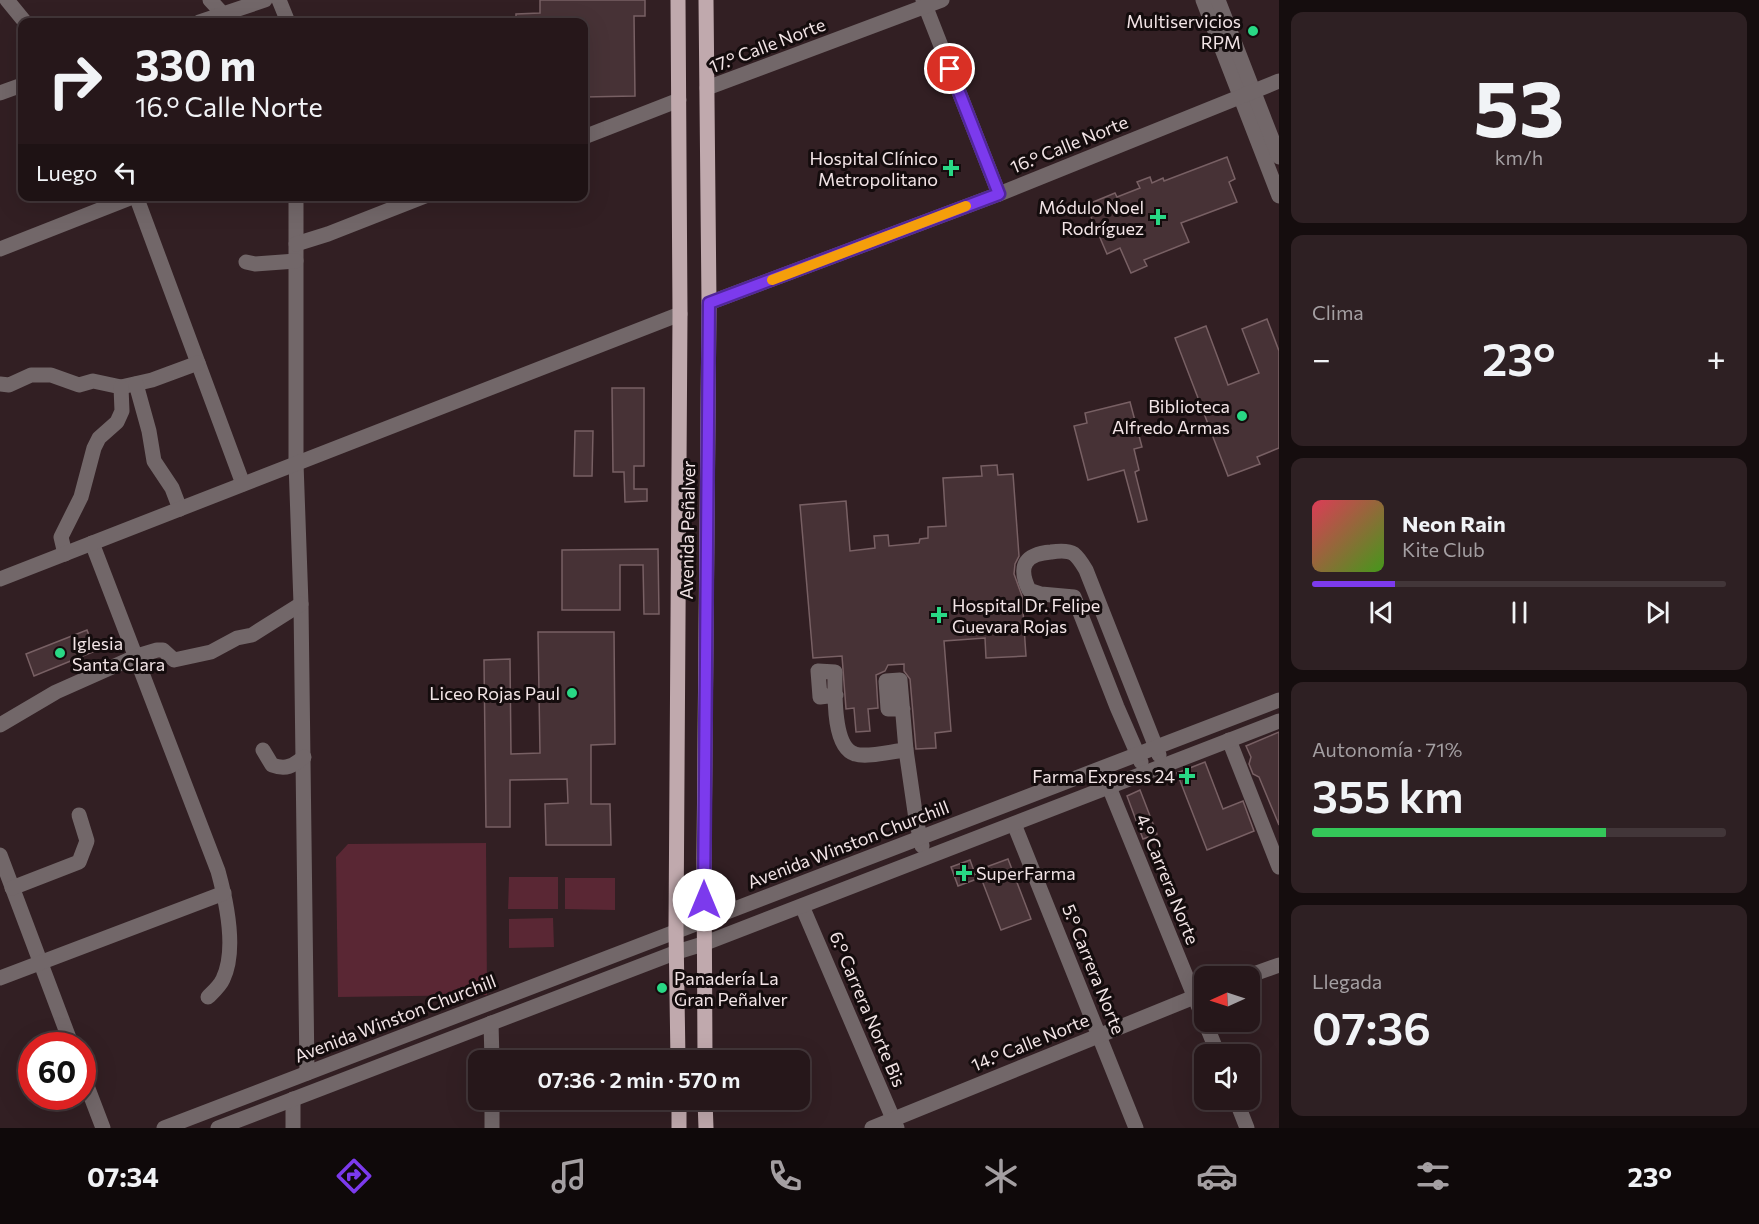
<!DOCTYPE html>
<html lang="es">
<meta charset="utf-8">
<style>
body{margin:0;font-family:Commissioner,sans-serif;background:#2e2023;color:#f1f3f6;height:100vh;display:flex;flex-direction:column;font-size:22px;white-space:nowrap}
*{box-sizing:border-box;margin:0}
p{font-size:20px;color:#a49fa2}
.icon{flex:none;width:33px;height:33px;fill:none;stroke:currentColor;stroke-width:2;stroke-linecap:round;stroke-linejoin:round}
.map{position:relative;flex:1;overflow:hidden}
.sheet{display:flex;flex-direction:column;gap:12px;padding:12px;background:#150d0e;width:480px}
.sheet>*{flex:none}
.guide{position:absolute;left:18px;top:18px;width:570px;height:183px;border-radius:12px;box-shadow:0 6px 24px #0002,0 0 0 2px #423639;background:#26171a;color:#f1f3f6;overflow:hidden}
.needle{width:39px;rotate:267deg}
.tools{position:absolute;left:1194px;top:966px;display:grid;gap:12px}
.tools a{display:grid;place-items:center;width:66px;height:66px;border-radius:12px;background:#26171a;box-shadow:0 6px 24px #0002,0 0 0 2px #423639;font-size:30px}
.speed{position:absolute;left:18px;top:1032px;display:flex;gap:12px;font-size:30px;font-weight:700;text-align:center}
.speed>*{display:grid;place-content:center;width:78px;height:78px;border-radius:50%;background:#26171a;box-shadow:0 6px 24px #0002,0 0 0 2px #423639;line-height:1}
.speed .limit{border:9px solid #d22;background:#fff;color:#111}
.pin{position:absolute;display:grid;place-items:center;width:51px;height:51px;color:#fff;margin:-26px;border:3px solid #fff;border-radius:50%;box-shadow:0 2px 6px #0007}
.me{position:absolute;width:66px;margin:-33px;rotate:0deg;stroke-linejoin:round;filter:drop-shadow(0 0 4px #0008)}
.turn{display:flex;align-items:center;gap:21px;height:126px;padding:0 18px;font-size:27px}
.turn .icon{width:78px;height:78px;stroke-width:2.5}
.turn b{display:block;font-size:42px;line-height:51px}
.then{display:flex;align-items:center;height:57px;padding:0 18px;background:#0003;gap:12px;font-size:22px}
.big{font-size:45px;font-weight:600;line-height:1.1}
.sheet .widget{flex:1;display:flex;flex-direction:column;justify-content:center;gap:9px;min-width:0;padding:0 21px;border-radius:12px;background:#2e2023}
.sheet .dial{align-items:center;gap:0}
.dial b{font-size:78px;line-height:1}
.song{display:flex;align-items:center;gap:18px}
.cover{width:72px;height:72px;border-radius:9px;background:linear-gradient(135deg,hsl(350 70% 55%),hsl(100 70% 35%))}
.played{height:6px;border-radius:3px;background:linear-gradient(90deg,#7c3aed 20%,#423639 20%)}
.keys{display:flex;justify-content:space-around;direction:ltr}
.heat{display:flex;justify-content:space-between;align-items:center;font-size:33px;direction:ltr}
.charge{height:9px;border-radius:4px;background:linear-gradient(90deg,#34c759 71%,#423639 0)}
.trip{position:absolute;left:468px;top:1050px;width:342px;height:60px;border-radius:12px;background:#26171a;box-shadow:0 6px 24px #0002,0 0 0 2px #423639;font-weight:600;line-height:60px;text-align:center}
.dock{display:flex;height:96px;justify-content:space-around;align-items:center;background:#0f090a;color:#a49fa2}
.dock .icon{width:42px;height:42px}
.dock .active{color:#7c3aed}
.dock b{font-size:27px;color:#f1f3f6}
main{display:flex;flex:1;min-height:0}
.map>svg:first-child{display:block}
.green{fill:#5a2734}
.building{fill:#473236;stroke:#786064;stroke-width:1.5}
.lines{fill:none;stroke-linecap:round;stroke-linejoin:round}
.minor{stroke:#726769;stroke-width:15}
.major{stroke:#c0a9ad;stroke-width:15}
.route-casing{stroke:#51269a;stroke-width:15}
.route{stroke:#7c3aed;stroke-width:10}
.slow{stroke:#f59e0b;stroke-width:10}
.poi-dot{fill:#29d885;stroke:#140c0d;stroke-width:2}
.labels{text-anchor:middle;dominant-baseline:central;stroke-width:6;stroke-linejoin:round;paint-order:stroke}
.poi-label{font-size:18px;fill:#f2e4e6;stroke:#140c0d;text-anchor:end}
.street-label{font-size:18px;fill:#f2e4e6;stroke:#140c0d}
</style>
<main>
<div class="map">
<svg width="1279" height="1128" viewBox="0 0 1279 1128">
<rect width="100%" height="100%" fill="#321f23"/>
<g class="green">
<path d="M486,843L487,995L338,997L336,857L348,844Z"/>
<path d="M509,877H558V909H508Z"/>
<path d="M565,878H615V910L565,909Z"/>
<path d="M553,918L554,947L509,948V919Z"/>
</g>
<g class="building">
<path d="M540,0H645V16H634L635,96L584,97V22H516V14L540,13Z"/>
<path d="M1227,157L1235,179L1229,182L1237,202L1181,223L1189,242L1144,260L1147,266L1131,273L1120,248L1107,254L1086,205L1115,193L1117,197L1140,188L1137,182L1150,177L1152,183L1163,178L1164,181Z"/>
<path d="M1267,319L1279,351V448L1257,457L1260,464L1228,476L1175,338L1206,326L1228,385L1259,373L1242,329Z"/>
<path d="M612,388H644V466H634V489H647V501L625,502L624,472H613Z"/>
<path d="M1130,402L1142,447L1134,449L1139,470L1135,472L1147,520L1138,522L1124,470L1088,480L1074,426L1087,423L1085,413Z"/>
<path d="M575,431H593L592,476H574Z"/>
<path d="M997,465L998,475L1013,474L1019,556L1015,564L1014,574L1022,596L1026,656L986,658L985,638L944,641L951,731L935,733L936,748L916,749L910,679L904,671V664L888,665L885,671L876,675L878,708L868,709L870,731L856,732L854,708L846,709L842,656L813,658L800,505L846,501L850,551L875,548L874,536L888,535L889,546L919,543L920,539L928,538V527L946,526L943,478L982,476L981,466Z"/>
<path d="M658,549L659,614H644L643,565H620V610H562V550Z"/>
<path d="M87,630L95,651L34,676L26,654Z"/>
<path d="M538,632H614L615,744L591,745V804H610L611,845H546L545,804L568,803L567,779L510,780V827H486L484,660L510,659L511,754L540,753Z"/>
<path d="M1279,732V825L1259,777L1253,774L1249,764L1251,757L1246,746Z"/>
<path d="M1205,762L1223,809L1243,801L1254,831L1207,850L1177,773Z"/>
<path d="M1140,790L1157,834L1143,839L1127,796Z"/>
<path d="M1008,859L1031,919L1001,930L978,870Z"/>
<path d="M970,860L977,879L958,886L951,867Z"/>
</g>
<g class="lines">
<g class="minor">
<path d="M7,0L25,22"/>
<path d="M210,0L223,14"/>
<path d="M279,0L288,22"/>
<path d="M923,0L999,194"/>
<path d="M1203,0L1279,196"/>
<path d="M1218,0L1279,157"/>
<path d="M199,22L265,0"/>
<path d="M707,88L942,0"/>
<path d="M0,93L22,85"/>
<path d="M584,137L679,100"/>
<path d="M136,196L243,484"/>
<path d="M296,196V463L301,604L307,1073"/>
<path d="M296,244L328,234L425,196"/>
<path d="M0,249L135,196"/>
<path d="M246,262L255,264L296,261"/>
<path d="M709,303L999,194L1279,81"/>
<path d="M0,384L9,385L31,375H51L79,385L93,381L121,387L152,380L198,363"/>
<path d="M136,384L149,431L154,461L172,488L180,509"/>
<path d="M92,543L218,871C226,900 237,950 223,979C220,986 213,992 208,997"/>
<path d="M65,554L61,537L81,497L94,448L99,438L117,422L122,411L121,387"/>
<path d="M0,579L680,314"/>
<path d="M836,695L820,697L818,671L835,672C835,692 832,747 855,754C867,758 893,751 906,750"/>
<path d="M903,709H888L886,681L900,680L906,750L916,819L922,846"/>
<path d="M0,725L56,692L137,656L157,650H163L174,660L211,652L237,638L252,635L301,604"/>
<path d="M1229,740L1279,867"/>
<path d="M263,750L272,765C286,770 293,766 304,757"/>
<path d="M1141,762L1117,707L1074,597L1041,594L1029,590C1017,565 1026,554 1051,552C1058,551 1068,550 1074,554C1079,558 1083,565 1086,570L1159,755"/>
<path d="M1109,787L1204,1020"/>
<path d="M1014,824L1136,1128"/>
<path d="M0,855L72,1046"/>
<path d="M12,888L79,862L87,841L79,815"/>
<path d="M802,906L897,1128"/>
<path d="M1248,976L1279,965"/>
<path d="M0,978L224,893"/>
<path d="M1205,1022L1218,1054"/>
<path d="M491,1023L492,1060"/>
<path d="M82,1073L103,1128"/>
<path d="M293,1099V1128"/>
<path d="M492,1100V1128"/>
<path d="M1236,1100L1247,1128"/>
<path d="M164,1128L1279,700"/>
<path d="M218,1128L677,952L703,944L1279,721"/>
<path d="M872,1128L1204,993"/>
</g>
<g class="major">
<path d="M678,1060L676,930L680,314L678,0"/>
<path d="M705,1060L704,859L709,303L706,0"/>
<path d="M679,1100V1128"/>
<path d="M705,1100L706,1128"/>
</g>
</g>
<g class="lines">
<g class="route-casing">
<path id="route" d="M704,900L709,303L999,194L950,69"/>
</g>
<use href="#route" class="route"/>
<path class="slow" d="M772,280L966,206"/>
</g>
<g class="poi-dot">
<circle cx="1253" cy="31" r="6"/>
<path d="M948 159h6v6h6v6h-6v6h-6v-6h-6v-6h6z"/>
<path d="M1155 208h6v6h6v6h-6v6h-6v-6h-6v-6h6z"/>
<circle cx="1242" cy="416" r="6"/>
<path d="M936 606h6v6h6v6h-6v6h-6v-6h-6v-6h6z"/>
<circle cx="60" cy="653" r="6"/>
<circle cx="572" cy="693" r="6"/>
<path d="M1184 767h6v6h6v6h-6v6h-6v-6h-6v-6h6z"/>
<path d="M961 864h6v6h6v6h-6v6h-6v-6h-6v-6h6z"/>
<circle cx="662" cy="988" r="6"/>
</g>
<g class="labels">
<g class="poi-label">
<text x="1241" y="21">Multiservicios<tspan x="1241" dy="21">RPM</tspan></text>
<text x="938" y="158">Hospital Clínico<tspan x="938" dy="21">Metropolitano</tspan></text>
<text x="1144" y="207">Módulo Noel<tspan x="1144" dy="21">Rodríguez</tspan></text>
<text x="1230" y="406">Biblioteca<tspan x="1230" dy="21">Alfredo Armas</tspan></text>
<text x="952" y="605" text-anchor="start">Hospital Dr. Felipe<tspan x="952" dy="21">Guevara Rojas</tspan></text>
<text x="72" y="643" text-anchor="start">Iglesia<tspan x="72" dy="21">Santa Clara</tspan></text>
<text x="560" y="693">Liceo Rojas Paul</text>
<text x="1175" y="776">Farma Express 24</text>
<text x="976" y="873" text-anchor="start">SuperFarma</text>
<text x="674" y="978" text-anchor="start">Panadería La<tspan x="674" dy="21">Gran Peñalver</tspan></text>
</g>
<g class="street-label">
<text transform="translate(767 45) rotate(-21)">17.° Calle Norte</text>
<text transform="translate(1069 144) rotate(-22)">16.° Calle Norte</text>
<text transform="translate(687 530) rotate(-89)">Avenida Peñalver</text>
<text transform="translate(848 844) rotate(-21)">Avenida Winston Churchill</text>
<text transform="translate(1168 879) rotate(68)">4.° Carrera Norte</text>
<text transform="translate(1094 969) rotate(68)">5.° Carrera Norte</text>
<text transform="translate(868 1009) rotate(67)">6.° Carrera Norte Bis</text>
<text transform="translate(395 1018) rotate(-21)">Avenida Winston Churchill</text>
<text transform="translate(1030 1042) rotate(-22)">14.° Calle Norte</text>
</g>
</g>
</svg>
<div class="tools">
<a><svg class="needle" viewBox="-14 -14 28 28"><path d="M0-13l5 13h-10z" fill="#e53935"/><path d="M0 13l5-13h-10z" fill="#a49fa2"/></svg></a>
<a><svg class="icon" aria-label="sound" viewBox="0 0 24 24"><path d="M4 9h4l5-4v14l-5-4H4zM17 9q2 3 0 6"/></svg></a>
</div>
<div class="speed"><div class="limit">60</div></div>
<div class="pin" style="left:950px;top:69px;background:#d93025"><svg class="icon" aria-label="arrive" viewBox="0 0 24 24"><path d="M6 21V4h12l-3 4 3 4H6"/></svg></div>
<svg class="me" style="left:704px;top:900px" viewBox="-20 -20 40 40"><circle r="19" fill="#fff"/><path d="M0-13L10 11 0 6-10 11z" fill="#7c3aed"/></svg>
<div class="trip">07:36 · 2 min · 570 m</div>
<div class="guide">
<div class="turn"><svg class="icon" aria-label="right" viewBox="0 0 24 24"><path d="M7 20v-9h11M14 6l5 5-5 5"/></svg><div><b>330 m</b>16.° Calle Norte</div></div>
<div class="then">Luego<svg class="icon" aria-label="left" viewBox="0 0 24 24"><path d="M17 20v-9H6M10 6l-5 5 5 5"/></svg></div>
</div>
</div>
<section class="sheet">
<div class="widget dial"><b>53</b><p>km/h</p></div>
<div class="widget"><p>Clima</p>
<div class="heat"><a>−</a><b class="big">23°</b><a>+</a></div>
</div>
<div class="widget">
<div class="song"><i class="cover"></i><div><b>Neon Rain</b><p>Kite Club</p></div></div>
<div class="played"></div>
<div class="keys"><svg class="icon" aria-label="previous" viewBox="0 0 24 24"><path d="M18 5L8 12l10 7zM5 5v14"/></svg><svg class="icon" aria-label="pause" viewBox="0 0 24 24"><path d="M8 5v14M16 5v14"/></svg><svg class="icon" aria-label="next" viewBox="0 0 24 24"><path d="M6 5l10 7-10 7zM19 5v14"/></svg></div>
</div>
<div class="widget"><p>Autonomía · 71%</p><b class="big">355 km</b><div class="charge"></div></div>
<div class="widget"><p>Llegada</p><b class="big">07:36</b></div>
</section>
</main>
<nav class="dock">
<b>07:34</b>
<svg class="icon active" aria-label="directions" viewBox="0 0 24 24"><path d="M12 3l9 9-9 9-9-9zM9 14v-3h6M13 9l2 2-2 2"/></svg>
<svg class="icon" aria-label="music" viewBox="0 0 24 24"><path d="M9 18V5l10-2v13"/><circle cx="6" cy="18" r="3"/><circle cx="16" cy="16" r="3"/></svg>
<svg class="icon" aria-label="phone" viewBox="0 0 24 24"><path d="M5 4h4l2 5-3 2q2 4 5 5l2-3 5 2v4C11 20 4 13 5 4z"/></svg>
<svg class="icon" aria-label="climate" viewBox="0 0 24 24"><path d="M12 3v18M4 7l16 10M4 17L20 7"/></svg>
<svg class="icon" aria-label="car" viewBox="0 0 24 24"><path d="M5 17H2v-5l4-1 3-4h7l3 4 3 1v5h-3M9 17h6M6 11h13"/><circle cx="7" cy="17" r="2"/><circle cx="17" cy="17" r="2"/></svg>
<svg class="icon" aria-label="filters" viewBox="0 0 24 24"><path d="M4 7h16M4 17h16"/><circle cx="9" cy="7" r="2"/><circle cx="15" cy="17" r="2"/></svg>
<b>23°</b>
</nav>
